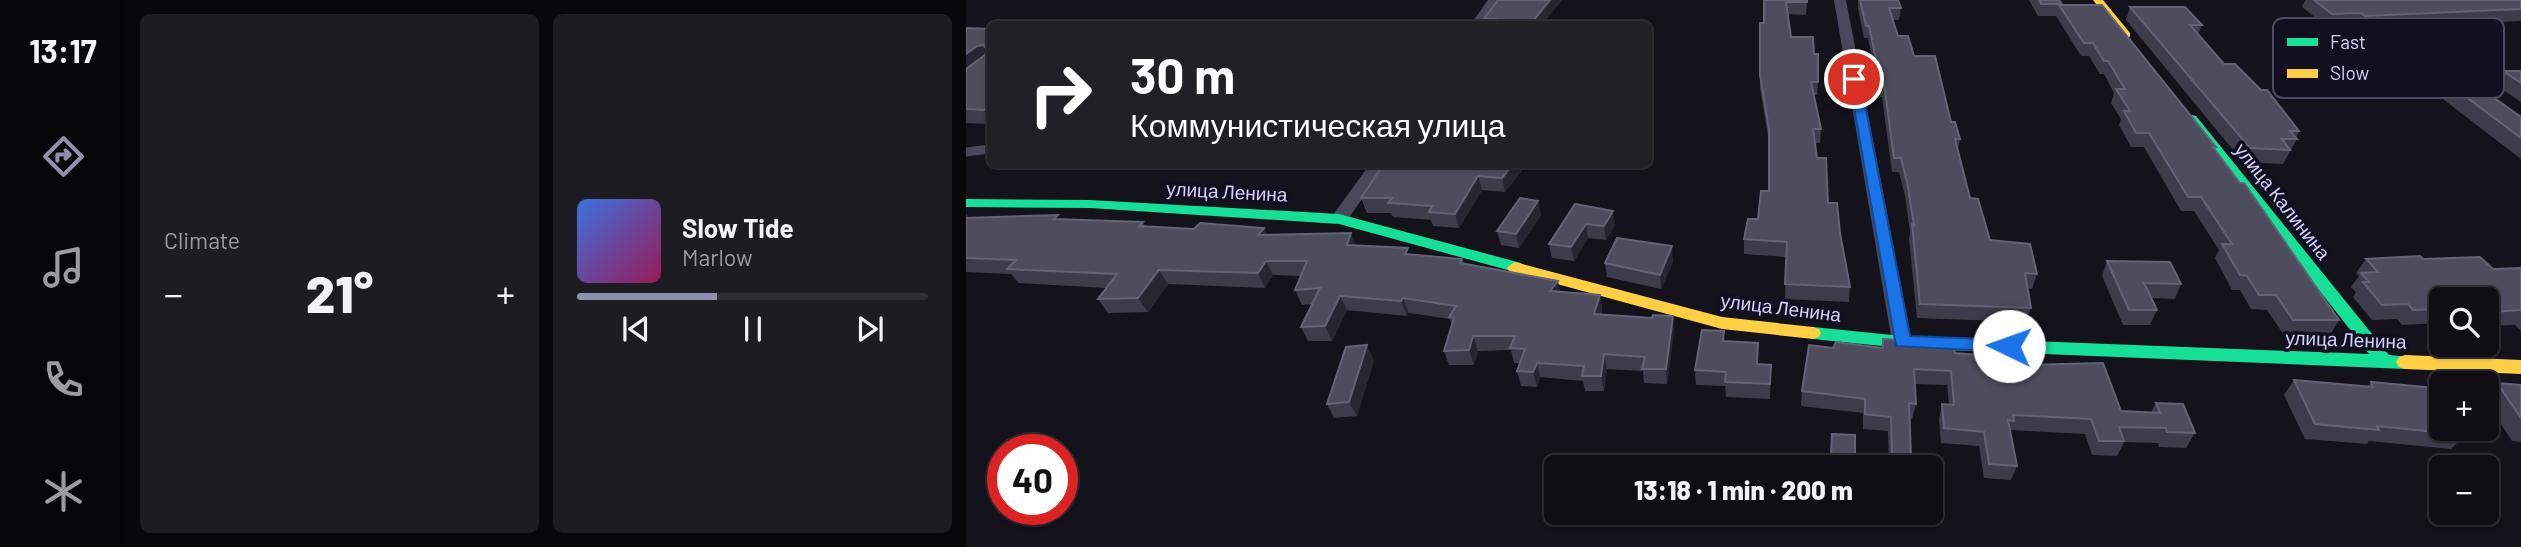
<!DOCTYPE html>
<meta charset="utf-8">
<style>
body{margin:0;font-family:Barlow,sans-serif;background:#1d1c22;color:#f1f3f6;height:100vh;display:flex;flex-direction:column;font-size:26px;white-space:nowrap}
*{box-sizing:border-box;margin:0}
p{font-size:23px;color:#9b9ca0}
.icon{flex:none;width:38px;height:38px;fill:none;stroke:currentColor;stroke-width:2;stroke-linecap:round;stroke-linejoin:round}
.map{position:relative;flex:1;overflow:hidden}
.panel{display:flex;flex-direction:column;gap:14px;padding:14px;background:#08080c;width:840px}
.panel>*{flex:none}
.banner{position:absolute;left:21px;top:21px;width:665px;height:147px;border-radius:10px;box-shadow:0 2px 5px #0004,0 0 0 2px #2f2e34;background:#202124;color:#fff;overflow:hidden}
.controls{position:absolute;left:1463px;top:287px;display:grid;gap:14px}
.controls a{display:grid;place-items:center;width:70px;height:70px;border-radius:10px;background:#0f0e15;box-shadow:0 2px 5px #0004,0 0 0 2px #2f2e34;font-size:35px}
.speed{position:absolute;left:21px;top:434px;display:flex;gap:14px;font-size:35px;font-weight:700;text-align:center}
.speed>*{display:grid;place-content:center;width:91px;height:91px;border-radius:50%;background:#0f0e15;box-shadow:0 2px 5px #0004,0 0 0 2px #2f2e34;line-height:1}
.speed .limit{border:10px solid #d22;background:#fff;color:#111}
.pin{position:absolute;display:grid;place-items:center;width:60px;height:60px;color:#fff;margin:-30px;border:4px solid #fff;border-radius:50%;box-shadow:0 2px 7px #0007}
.me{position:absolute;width:77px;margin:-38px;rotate:273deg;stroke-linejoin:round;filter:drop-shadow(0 0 5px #0008)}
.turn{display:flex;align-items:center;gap:24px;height:147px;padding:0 28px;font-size:32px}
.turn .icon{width:91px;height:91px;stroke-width:2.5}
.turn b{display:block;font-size:49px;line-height:60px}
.big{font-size:52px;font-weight:800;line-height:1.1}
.panel .widget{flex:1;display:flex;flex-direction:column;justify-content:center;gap:10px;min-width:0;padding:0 24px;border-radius:10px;background:#1d1c22}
.song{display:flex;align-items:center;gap:21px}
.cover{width:84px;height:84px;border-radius:10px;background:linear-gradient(135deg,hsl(220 70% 55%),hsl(330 70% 35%))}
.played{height:7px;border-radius:4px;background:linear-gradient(90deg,#9190ac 40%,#2f2e34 40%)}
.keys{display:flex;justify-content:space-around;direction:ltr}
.heat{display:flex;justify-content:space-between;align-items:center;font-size:38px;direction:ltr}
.panel .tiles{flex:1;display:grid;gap:14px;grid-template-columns:repeat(2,1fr)}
.trip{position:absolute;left:578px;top:455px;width:399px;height:70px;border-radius:10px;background:#0f0e15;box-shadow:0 2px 5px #0004,0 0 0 2px #2f2e34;font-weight:800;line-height:70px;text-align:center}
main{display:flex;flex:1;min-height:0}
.menu{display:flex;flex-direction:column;width:126px;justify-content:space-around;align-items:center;background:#060608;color:#9b9ca0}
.menu .icon{width:49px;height:49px}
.menu .selected{color:#9190ac}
.menu b{font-size:32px;color:#f1f3f6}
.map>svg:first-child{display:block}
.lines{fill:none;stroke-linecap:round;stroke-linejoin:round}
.lane{stroke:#4a495b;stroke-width:9}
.street{fill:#4a495b;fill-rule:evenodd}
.fast{fill:#16e098;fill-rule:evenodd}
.slow{fill:#ffcf43;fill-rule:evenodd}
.wall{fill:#3d3c4b}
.shaded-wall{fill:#262530}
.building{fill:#4e4d5e;stroke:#636276;stroke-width:2}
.route{fill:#1a73e8;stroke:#114b97;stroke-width:2}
.labels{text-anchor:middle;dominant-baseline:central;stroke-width:7;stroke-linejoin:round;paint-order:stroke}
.street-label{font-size:19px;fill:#d5d3fa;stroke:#110f20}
.key{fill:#110f20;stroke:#4c4a61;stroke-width:2}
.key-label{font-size:19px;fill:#d5d3fa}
</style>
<main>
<nav class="menu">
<b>13:17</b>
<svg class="icon selected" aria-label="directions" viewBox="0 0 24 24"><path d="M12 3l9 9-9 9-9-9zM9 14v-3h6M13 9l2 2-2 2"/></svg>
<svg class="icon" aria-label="music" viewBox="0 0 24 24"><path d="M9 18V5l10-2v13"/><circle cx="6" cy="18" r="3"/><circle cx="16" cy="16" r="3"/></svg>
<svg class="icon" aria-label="phone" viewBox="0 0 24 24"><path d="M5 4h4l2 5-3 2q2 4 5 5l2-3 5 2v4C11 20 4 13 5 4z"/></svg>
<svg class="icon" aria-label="climate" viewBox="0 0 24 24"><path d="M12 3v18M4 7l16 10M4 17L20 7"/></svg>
</nav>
<section class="panel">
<div class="tiles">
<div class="widget"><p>Climate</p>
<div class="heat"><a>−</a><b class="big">21°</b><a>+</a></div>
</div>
<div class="widget">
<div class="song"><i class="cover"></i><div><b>Slow Tide</b><p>Marlow</p></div></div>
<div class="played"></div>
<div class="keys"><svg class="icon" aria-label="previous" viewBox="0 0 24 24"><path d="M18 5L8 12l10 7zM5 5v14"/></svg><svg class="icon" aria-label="pause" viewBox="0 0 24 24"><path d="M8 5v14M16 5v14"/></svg><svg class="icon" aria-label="next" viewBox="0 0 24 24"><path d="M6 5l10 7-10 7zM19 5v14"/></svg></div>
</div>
</div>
</section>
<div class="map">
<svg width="1555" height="547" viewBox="0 0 1555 547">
<rect width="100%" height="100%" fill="#14131c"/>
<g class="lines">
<path class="lane" d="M0,152L24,149"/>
<g class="street">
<path d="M522,0H534L517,24H505Z"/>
<path d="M868,0H880L946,342L943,347L936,350L929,347L926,342Z"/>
<path d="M404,164H421L379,223H367L364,219Z"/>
</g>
<g class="fast">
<path d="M1226,115L1230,116L1423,355L1445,357L1448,362L1445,367L1439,369L936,348L847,339L841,337L839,333L841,329L847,327L936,336L1403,354L1222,122V116Z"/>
<path d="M0,199L124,200L373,214L555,263L557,267L549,272L373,224L124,208L0,207Z"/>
</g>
<g class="slow">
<path d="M1127,0H1137L1164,33V37H1156Z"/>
<path d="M549,262L756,317L847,327L853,329L855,333L853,337L847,339L756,329L543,271L541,267Z"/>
<path d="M1439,355L1555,360V374L1439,369L1433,367L1430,362L1433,357Z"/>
</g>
</g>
<g class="wall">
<path d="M532,0H596L576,24H519L518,19Z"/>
<path d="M798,0L841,2L840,15L822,14L825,37L852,82L851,95H848L855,129L854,143H849L851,158L862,203L874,233L884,287L883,302L819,299L820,257L778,254V239L792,219L803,191V142L794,88V23H798Z"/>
<path d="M892,0H932L935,8L933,20H927L932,36L948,56L994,139L992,149L1004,198L1024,240L1071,274L1066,289L1061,288L1065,308L1060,322L951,318L943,239L944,232L939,196L933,172H926L916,97H914L902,38H898L892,8Z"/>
<path d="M1063,0H1093L1096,5L1250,147L1249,149L1373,320L1364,335H1318L1301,310L1285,309L1274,290H1266L1249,258L1253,250L1228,211H1215L1178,147H1165L1153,125L1155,119L1145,103L1148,93L1138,74H1134L1123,56H1115L1090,16H1072Z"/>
<path d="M1339,0H1555V21L1392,28L1389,25L1360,26L1336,7Z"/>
<path d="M1164,7L1236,25L1232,34L1258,64L1333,131L1330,138L1331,139L1317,164L1277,162L1160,20Z"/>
<path d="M0,28L24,29V124L0,123Z"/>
<path d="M1537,71H1555V102L1528,84Z"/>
<path d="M1468,73L1555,117V159L1460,86Z"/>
<path d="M418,164H561L539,192L516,190L493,228L467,226L465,220L427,217L425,213H401L395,198Z"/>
<path d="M572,201L575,215L553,248L535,245L531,231Z"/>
<path d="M609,204L649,225L640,240L622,238L608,261L586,258L583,244Z"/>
<path d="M0,214L3,218L95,219L177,222L179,226L228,229L298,228L301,235L390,245L444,254L496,259L498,263L594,292L634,295L636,309L635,315L708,331L701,384L678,383L677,371L641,369L638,391H619L617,381L574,377L571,387L555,386L551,371L554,363H548L545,350L512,351L508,365H483L478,351L486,325L484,319L443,313L441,316L381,310L366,341H342L335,327L346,304L336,305L329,290L335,276L307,275L299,288L202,284L182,312L142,313L132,299L140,288L53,283L45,274L0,272Z"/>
<path d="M1400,259H1457L1527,269L1555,268V331L1549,325L1521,326V299H1475V323L1436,325L1431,319L1406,320L1387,297L1390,292L1385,287L1393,276L1390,273Z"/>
<path d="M707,261L695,289L641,277L639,263Z"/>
<path d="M1141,261L1215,284L1209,299L1185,298L1191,310L1184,325H1157L1136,276Z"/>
<path d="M917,339L989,353L1155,411L1185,412L1190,403L1229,433L1220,448L1193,447L1192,443L1158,442L1151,456L1126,455L1119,434L1045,430L1044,432L1051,466L1045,480L1018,478L1013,446L975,443L973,419L976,404H983L981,385L949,384L950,404L946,419L944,418L945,457L943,467H923L922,431L897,429V413L835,406L836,391L867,348H915Z"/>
<path d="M758,341L792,364L805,365L804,399L760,397L759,386L730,385L729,370Z"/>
<path d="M408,360L391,416L368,418L361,404Z"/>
<path d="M1328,380L1402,386L1405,382L1499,435L1485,449L1403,441L1401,444L1339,439L1318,395Z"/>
<path d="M1531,383L1555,385V442L1546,441L1521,403V394Z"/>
<path d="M866,434L889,457L887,467H863Z"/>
</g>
<g class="shaded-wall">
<path d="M584,0H596L576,24H568L567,21Z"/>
<path d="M17,45L24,56L0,75V54L11,46Z"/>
<path d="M547,164H561L539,192L536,178Z"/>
<path d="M512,176L516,190L493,228L489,214Z"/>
<path d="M572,201L575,215L553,248L550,234Z"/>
<path d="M647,211L649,225L640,240L638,226Z"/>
<path d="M620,224L622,238L608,261L605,247Z"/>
<path d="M298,228L305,242L292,235Z"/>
<path d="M385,233L391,248L381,245Z"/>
<path d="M706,246L707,261L695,289L694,275Z"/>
<path d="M300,261L307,275L299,288L292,273Z"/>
<path d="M193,270L202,284L182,312L172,298Z"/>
<path d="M592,281L595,296L584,291Z"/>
<path d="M634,295L636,309L630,329L628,314Z"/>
<path d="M374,296L381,310L366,341L359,326Z"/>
<path d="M437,298L443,313L441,316L435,301Z"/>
<path d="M707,316L708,331L701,384L700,369Z"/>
<path d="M507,336L512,351L508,365L503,350Z"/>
<path d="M401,345L408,360L391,416L383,402Z"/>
<path d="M638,354L641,369L638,391L635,376Z"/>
<path d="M571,363L574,377L571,387L567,372Z"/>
</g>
<g class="building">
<path d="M532,0H584L567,21H574L573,24H524L529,19H518Z"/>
<path d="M798,0H841V2H820L825,37H847L848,54H852V82H845L855,129H847L851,158H860L862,203H871L874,233L884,287L819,284L821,242L778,239L782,219H792L795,191H803V129L794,75V23H798Z"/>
<path d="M894,0H932L935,8H923L932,36H942L948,56H969L985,122H989L994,139H989L1004,198L1012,199L1024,240L1064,244L1071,274L1059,273L1065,308L954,304L946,224L948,225L941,182L935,158H928L918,84H915L903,26H900Z"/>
<path d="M1073,0H1093L1096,4H1075Z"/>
<path d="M1348,0H1555V9L1399,16L1395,13L1366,14Z"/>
<path d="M1093,5H1136L1250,147H1247L1274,183H1278L1283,190L1373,320H1327L1310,295H1293L1281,276L1274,275L1256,244H1266L1235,197H1222L1183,133H1170L1158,111H1164L1150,89H1159L1142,61H1138L1127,43H1118Z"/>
<path d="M1164,7H1219L1236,25H1224L1258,64H1269L1295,90H1301L1333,131H1324L1331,139H1316L1324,150L1284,148Z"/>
<path d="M0,28L24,29V108L22,110L0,109V69L19,55L21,49L17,45L11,46L0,54Z"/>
<path d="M1537,71H1555V83Z"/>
<path d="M1468,73H1493L1555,117V138Z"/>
<path d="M418,164H547L536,178L512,176L489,214L463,212L466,206L422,203L426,198H395Z"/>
<path d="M554,198L572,201L550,234L531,231Z"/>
<path d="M609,204L647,211L638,226L620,224L605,247L583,244Z"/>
<path d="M92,215L88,219L177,222L173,226L228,229L234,223L298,228L292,235L385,233L381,245L442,248L439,254L496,259L494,263L592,281L584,291L634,295L628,314L686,318L687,315L707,316L700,369H676L679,357L638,354L635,376H616L618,366L571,363L567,372L551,371L559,349L544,348L549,336H507L503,350L478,351L488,318L483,317L490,306L437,298L435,301L374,296L359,326L335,327L354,288L329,290L341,261H300L292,273L193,270L172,298L132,299L151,274L41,269L50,260L0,258V218Z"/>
<path d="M651,238L706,246L694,275L639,263Z"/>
<path d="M1454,256L1457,259L1514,257L1527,269L1555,268V310L1526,312L1521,306V299H1475V309L1447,310L1442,304L1416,305L1397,282H1403L1395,273L1412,272L1400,259Z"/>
<path d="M1141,261L1204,262L1215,284L1178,283L1191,310H1163Z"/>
<path d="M736,330L758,331L757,341L792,343L791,364L805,365L804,384L759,382L760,372L729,370Z"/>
<path d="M917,339L987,343L989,353L1012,355L1013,362L1060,365L1137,363L1155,411L1194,413L1190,403L1217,404L1229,433L1201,432L1200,428L1153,427L1158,441H1133L1125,419L1047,415L1048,421L1042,420L1051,466L1023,464L1018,432L978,428L976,404L988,405L985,371L948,369L950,404L943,403L945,457L926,455L925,417L899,414V399L836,391L843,345L867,348L870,342L917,348Z"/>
<path d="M401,345L383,402L361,404L380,347Z"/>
<path d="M1328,380L1407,387L1405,382L1469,388L1475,398V429H1495L1499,435L1411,426L1413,430L1349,424Z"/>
<path d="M1531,383L1555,385V418Z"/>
<path d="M866,434L889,435V457L865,455Z"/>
</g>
<path class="route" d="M888,75L894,79L944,336L1043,340L1050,341L1052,346L1050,350L1043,352L930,346L883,79Z"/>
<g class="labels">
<g class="street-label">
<text transform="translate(261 191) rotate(3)">улица Ленина</text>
<text transform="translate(1317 201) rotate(52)">улица Калинина</text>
<text transform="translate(815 307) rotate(7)">улица Ленина</text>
<text transform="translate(1380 339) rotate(2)">улица Ленина</text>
</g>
</g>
<rect x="1307" y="18" width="231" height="80" rx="10" class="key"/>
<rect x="1321" y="38" width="31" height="8" fill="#16e098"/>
<rect x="1321" y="69" width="31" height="9" fill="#ffcf43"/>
<g class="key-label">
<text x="1364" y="49">Fast</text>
<text x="1364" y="80">Slow</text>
</g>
</svg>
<div class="controls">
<a><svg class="icon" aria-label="search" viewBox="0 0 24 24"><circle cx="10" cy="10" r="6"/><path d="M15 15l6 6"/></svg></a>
<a>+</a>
<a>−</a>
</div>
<div class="speed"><div class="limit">40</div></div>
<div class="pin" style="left:888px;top:79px;background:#d93025"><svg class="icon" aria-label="arrive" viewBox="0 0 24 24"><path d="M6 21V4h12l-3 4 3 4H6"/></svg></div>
<svg class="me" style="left:1043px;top:346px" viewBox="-20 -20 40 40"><circle r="19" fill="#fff"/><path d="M0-13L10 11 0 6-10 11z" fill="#1a73e8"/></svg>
<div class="trip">13:18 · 1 min · 200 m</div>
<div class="banner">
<div class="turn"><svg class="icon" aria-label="right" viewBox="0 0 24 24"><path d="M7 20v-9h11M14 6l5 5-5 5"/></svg><div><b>30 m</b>Коммунистическая улица</div></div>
</div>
</div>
</main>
